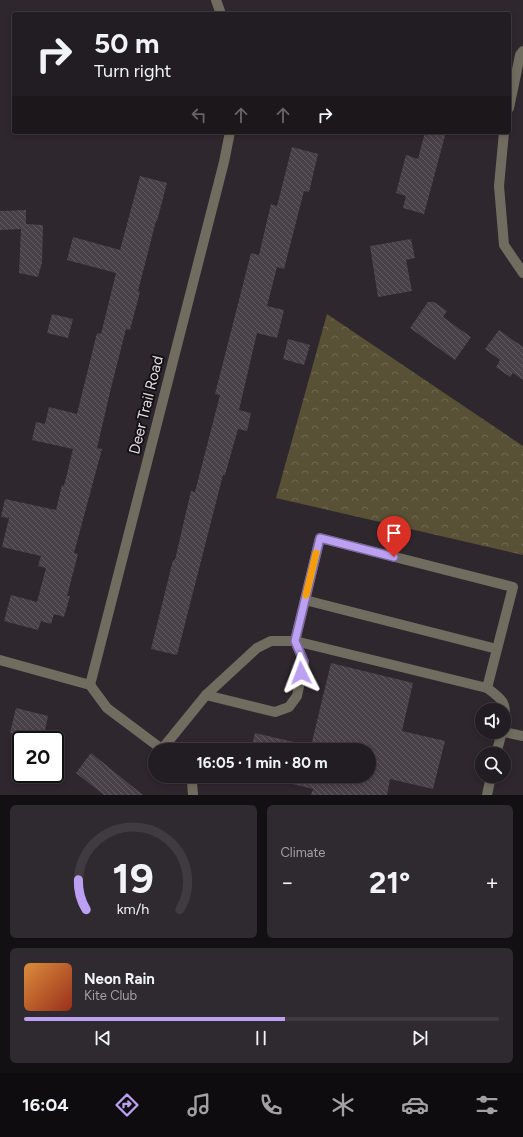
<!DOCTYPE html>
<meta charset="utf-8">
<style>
body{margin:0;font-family:Figtree,sans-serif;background:#2e2a2f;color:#f1f3f6;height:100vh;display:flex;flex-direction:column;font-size:15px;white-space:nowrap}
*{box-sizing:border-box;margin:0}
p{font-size:13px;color:#a2a2a5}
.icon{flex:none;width:22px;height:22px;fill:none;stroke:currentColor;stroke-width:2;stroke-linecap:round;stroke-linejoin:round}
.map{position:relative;height:795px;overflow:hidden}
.panel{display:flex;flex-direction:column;gap:10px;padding:10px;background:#131013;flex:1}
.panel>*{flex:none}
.hud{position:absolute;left:12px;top:12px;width:499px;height:122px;border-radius:4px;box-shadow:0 2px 6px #0003,0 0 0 1px #3f3b40;background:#221d22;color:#f1f3f6;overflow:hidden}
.fabs{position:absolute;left:475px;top:703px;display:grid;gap:8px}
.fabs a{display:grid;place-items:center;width:36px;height:36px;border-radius:50%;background:#221d22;box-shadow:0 2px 6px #0003,0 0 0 1px #3f3b40;font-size:20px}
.speed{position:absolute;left:12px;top:731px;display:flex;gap:8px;font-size:20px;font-weight:700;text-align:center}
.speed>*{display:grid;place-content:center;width:52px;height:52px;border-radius:50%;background:#221d22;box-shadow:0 2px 6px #0003,0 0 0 1px #3f3b40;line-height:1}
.speed .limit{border:2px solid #111;border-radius:6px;background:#fff;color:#111}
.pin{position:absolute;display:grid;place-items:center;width:34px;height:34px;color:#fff;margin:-41px -17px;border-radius:50% 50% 50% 0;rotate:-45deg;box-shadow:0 0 4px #0007}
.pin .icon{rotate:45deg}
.me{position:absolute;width:44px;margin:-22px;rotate:357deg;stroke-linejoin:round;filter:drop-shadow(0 0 3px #0008)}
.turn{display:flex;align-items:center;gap:14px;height:84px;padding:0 16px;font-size:18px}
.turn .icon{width:52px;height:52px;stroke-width:2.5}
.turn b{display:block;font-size:28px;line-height:34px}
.lanes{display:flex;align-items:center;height:38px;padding:0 16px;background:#0003;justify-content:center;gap:20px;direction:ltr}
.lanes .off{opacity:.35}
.big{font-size:30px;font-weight:700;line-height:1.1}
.panel .tile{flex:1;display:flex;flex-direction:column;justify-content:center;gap:6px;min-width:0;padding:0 14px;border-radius:6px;background:#2e2a2f}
.panel .dial{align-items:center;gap:0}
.dial svg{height:104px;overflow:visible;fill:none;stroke:#3f3b40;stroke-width:7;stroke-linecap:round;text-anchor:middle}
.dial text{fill:#f1f3f6;stroke:none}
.song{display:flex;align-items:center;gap:12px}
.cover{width:48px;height:48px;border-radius:6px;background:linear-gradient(135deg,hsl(30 70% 55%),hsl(10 70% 35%))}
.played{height:4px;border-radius:2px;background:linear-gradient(90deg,#bca0f2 55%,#3f3b40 55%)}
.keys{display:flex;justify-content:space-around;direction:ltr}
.heat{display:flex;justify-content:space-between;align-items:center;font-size:22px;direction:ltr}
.panel .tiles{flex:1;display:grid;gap:10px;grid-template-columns:1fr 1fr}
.tile:last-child{grid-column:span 2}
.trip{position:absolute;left:148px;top:743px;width:228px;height:40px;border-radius:20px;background:#221d22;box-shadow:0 2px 6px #0003,0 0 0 1px #3f3b40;font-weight:700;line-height:40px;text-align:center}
.dock{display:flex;height:64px;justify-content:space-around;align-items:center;background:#0e0c0e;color:#a2a2a5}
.dock .icon{width:28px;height:28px}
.dock .on{color:#bca0f2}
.dock b{font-size:18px;color:#f1f3f6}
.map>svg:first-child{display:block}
.forest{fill:url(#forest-crowns)}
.building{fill:url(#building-back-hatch)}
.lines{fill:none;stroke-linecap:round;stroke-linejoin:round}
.minor{stroke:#706d60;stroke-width:10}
.route-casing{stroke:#7a689d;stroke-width:10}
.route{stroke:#bca0f2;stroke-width:7}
.slow{stroke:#f59e0b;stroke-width:7}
.labels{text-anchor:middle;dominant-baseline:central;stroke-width:4;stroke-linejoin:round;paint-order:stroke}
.street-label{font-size:15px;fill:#e1dce0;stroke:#141114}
</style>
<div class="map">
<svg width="523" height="795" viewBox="0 0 523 795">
<defs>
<pattern id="forest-crowns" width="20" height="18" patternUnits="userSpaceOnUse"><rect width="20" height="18" fill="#585135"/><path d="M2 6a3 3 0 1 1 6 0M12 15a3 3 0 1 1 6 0" fill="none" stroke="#706952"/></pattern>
<pattern id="building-back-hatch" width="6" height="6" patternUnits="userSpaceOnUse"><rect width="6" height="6" fill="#484147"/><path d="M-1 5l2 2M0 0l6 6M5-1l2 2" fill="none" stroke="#625c61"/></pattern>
</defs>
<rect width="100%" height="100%" fill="#2e272d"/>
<path class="forest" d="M327,314L523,446V555L276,498Z"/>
<g class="building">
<path d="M425,132H446L424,214L403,208L406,196L396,193L406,155L418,159Z"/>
<path d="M292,147L318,154L309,192L304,191L284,269L277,267L267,306L284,310L277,338L257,333L239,410L251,413L247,431L238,429L225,475H223L177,655L151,649L173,560H175L191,491L195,492L220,395L215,394L251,253L259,255L271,204L277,206Z"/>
<path d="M140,176L167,183L157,221H156L138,291L140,292L130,330L126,329L111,388L97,448L102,449L74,553L78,554L67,596H70L64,617L54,614L51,624L41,621L38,630L4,621L11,595L37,602L46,568L38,566L41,556L2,547L9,518L1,517L5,499L56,510L62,485L64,486L73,449L32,440L36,422L45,424L49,407L77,414L97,333L101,334L116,273L67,260L73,237L120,250Z"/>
<path d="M26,210V224L43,225L42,263L38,277L19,273L21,229L0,230V211Z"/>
<path d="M411,239L415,258L406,260L412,291L378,297L370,246Z"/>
<path d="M428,302H434L447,311L443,317L471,337L455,360L410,328Z"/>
<path d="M52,314L73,319L68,338L47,333Z"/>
<path d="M499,330L523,347V380L513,373L510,377L496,367L500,360L485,349Z"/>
<path d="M288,339L310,345L304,365L283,359Z"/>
<path d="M331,663L413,683L402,731L445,741L433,789L390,779L387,795H311L313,789L259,776H369V750H251L255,733L311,746Z"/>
<path d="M16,708L48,716L43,740H23V736L10,733Z"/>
<path d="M91,753L143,795H104L76,773Z"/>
</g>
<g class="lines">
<g class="minor">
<path d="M216,0L221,14"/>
<path d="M509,108L520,55L523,51"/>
<path d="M504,132L499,186L504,245L523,273"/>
<path d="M0,660L90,685L107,708L163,750"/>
<path d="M90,685L224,162L230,132"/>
<path d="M487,688L513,587L320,538L305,600L497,649"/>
<path d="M206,695L275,712L289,707L297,696L304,662L295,641L305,600"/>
<path d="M504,732L523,736"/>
<path d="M162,749L206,695L257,648L271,641H295L487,688C501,698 508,703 504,722"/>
<path d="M496,754L502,732"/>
<path d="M190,776L192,781L193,795"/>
<path d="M487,795L491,776"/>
</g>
</g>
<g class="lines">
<g class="route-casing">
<path id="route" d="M301,673L304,662L295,641L320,538L394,557"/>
</g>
<use href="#route" class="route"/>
<path class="slow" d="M306,595L316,553"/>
</g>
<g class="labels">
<g class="street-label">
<text transform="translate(146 405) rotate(-76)">Deer Trail Road</text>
</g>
</g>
</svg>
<div class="fabs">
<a><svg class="icon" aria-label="sound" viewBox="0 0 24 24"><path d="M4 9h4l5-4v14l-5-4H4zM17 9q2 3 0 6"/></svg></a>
<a><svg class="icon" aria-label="search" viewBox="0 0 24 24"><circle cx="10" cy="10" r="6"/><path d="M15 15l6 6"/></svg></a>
</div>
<div class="speed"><div class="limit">20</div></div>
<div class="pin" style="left:394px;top:557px;background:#d93025"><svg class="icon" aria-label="arrive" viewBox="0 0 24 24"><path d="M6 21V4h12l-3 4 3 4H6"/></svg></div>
<svg class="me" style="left:301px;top:673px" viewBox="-20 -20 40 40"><path d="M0-17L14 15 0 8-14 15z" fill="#bca0f2" stroke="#fff" stroke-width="4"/></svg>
<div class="trip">16:05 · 1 min · 80 m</div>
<div class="hud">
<div class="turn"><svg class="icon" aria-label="right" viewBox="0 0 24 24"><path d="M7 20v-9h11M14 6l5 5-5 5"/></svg><div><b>50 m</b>Turn right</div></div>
<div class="lanes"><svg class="icon off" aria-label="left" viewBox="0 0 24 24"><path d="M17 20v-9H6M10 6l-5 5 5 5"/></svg><svg class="icon off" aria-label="ahead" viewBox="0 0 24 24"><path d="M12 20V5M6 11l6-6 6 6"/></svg><svg class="icon off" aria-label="ahead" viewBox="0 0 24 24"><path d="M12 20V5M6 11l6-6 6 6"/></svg><svg class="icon" aria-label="right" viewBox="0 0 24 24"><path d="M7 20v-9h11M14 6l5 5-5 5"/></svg></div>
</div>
</div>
<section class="panel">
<div class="tiles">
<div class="tile dial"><svg viewBox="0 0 100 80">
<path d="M14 69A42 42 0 1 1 86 69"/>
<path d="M14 69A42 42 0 0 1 8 46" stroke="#bca0f2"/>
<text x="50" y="56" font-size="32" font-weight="700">19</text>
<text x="50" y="72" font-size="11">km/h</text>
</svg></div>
<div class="tile"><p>Climate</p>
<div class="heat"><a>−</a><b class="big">21°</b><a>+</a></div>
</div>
<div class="tile">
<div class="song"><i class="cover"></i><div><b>Neon Rain</b><p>Kite Club</p></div></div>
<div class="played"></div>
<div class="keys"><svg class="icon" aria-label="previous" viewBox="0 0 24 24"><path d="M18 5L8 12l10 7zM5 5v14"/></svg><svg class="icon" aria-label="pause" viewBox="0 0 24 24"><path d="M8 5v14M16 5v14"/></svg><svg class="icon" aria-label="next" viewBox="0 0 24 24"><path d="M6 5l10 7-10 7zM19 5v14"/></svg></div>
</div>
</div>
</section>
<nav class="dock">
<b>16:04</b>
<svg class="icon on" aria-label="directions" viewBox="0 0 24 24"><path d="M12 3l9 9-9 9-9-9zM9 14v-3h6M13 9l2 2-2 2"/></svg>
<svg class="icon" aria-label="music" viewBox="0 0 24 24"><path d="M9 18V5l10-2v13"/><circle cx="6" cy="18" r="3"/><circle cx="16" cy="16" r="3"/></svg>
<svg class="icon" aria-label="phone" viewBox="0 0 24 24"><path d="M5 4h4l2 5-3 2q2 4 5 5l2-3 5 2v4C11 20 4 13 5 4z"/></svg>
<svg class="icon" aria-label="climate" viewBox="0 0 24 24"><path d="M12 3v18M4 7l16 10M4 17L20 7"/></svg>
<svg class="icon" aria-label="car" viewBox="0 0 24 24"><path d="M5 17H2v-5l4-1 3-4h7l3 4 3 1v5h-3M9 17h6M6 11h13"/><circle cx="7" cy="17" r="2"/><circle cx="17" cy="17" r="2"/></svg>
<svg class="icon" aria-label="filters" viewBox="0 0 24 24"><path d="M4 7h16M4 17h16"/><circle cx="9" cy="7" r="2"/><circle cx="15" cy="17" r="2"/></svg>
</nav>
